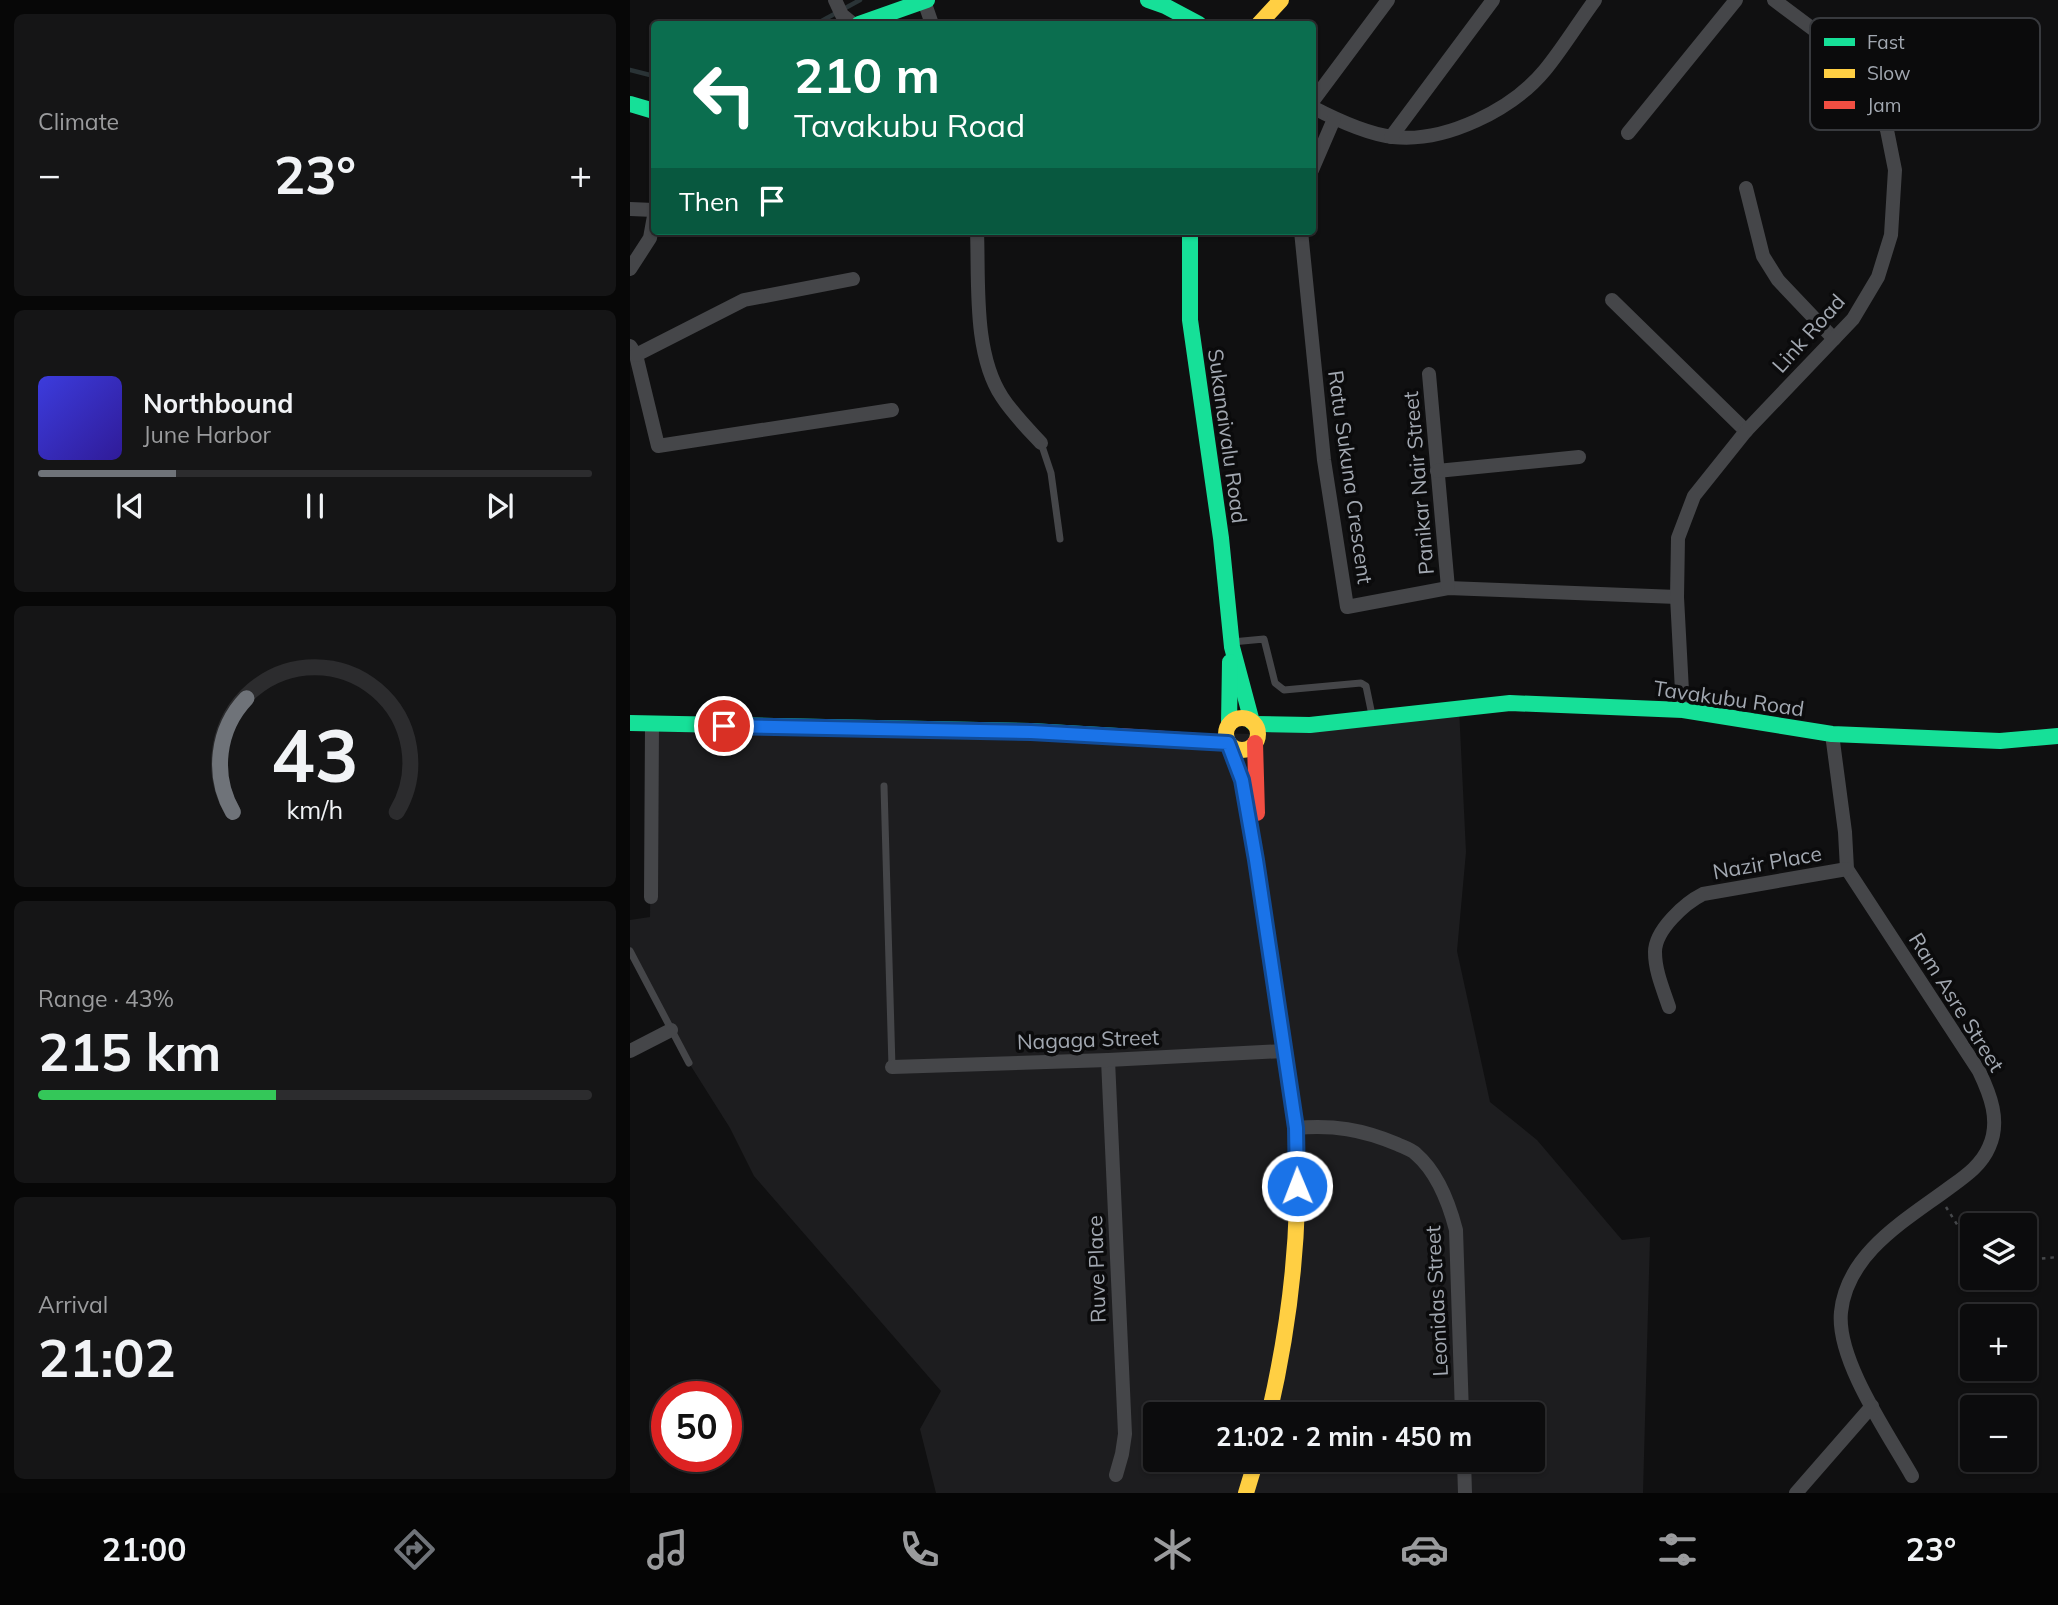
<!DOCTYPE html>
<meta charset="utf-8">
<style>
body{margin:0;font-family:Mulish,sans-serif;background:#151516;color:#f1f3f6;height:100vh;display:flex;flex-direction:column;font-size:26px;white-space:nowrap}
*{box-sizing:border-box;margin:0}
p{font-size:23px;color:#9a9b9d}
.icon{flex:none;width:38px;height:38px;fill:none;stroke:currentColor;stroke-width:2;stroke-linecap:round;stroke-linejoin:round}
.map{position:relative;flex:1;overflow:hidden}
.drawer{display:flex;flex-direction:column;gap:14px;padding:14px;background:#070707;width:630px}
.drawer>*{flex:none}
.guide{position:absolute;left:21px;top:21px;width:665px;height:214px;border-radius:7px;box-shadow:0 2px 5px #0004,0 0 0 2px #2c2c2e;background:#0b6e4f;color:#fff;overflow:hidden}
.fabs{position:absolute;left:1330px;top:1213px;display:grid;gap:14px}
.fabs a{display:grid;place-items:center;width:77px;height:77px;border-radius:7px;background:#0c0c0d;box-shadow:0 2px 5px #0004,0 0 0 2px #2c2c2e;font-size:35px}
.speed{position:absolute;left:21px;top:1381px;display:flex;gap:14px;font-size:35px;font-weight:700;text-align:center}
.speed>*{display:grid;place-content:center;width:91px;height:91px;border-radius:50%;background:#0c0c0d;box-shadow:0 2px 5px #0004,0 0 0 2px #2c2c2e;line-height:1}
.speed .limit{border:10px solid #d22;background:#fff;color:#111}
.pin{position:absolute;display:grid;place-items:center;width:60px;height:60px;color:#fff;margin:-30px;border:4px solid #fff;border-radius:50%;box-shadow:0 2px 7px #0007}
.me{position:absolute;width:77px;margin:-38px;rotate:359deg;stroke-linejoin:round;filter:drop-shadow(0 0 5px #0008)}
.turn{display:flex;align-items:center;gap:24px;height:147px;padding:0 28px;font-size:32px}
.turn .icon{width:91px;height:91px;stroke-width:2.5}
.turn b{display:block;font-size:49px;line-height:60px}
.then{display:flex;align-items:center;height:66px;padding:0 28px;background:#0003;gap:14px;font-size:26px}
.big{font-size:52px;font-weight:700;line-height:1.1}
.drawer .card{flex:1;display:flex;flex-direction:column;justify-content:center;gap:10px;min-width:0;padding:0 24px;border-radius:10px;background:#151516}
.drawer .dial{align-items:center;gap:0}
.dial svg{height:182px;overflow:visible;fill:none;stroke:#2c2c2e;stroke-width:7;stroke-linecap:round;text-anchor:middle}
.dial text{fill:#f1f3f6;stroke:none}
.song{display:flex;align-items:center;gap:21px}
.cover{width:84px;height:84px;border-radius:10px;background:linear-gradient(135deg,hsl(240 70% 55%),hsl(250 70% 35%))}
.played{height:7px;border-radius:4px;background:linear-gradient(90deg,#6f7379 25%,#2c2c2e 25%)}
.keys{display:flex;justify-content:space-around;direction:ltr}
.heat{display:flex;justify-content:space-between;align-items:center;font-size:38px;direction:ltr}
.charge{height:10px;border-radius:5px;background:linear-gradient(90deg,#34c759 43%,#2c2c2e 0)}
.trip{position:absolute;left:513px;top:1402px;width:402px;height:70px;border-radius:7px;background:#0c0c0d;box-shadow:0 2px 5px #0004,0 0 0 2px #2c2c2e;font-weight:700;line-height:70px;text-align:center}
.tabs{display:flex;height:112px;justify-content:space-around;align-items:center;background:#050505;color:#9a9b9d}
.tabs .icon{width:49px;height:49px}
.tabs .current{color:#6f7379}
.tabs b{font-size:32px;color:#f1f3f6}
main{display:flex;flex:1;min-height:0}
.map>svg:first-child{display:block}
.built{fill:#1d1d1f;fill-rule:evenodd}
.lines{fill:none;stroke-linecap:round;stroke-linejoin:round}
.stream{stroke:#2a3336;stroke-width:4.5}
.path{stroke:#46484b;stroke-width:2.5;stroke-dasharray:3.5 5;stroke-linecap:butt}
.lane{stroke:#454649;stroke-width:7}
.street{stroke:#454649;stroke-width:14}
.fast{stroke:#16e098;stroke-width:16}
.slow{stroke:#ffcf43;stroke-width:16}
.jam{stroke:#f24e42;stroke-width:16}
.route-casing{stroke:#114b97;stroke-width:18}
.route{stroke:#1a73e8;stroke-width:12}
.labels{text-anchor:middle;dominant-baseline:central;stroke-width:7;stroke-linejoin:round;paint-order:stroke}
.street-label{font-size:21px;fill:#a2a8b1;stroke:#0b0b0c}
.key{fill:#0b0b0c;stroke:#383a3e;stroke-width:2}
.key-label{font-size:19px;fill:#a2a8b1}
</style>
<main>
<section class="drawer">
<div class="card"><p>Climate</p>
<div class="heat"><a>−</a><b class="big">23°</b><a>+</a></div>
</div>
<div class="card">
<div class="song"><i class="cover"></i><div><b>Northbound</b><p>June Harbor</p></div></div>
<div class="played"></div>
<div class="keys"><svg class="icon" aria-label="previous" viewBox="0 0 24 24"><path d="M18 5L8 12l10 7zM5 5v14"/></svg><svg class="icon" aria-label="pause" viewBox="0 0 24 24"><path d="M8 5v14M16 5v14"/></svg><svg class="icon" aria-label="next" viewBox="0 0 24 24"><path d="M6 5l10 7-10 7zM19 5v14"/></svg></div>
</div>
<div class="card dial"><svg viewBox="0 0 100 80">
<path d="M14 69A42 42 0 1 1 86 69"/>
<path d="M14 69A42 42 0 0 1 20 19" stroke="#6f7379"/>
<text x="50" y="56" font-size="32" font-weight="700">43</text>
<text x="50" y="72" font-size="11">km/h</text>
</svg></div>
<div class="card"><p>Range · 43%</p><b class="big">215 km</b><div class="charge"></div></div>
<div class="card"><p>Arrival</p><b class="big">21:02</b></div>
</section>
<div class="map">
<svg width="1428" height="1493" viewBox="0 0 1428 1493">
<rect width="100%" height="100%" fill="#101011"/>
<path class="built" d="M829,708L836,852L827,951L860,1102L907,1140L992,1240L1020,1237L1013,1493H306L290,1429L311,1391L124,1176L100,1128L59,1063L0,951V920L20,917L22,724L628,734L680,725ZM525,1414H903V1460H525Z"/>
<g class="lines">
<g class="stream">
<path d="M186,24L230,0"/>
<path d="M0,70L24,76"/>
</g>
<g class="path">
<path d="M1316,1207L1342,1248"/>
<path d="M1395,1260L1428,1257"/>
</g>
<g class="lane">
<path d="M411,443L421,473L430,539"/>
<path d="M602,642L634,639L645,683L654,690L731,683L736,686L742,715"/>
<path d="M254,786L262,1067"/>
<path d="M0,951L59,1063"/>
</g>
<g class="street">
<path d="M205,0L212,15L223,24"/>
<path d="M294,1L302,24"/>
<path d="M682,102L758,0"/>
<path d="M682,107C705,119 737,134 763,137C815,143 882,110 915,70C933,48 948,23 965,0"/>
<path d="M998,133L1106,0"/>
<path d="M761,137L863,0"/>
<path d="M682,170L704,119"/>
<path d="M1116,188L1133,256L1148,280L1204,339"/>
<path d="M0,209L24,210"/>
<path d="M347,231C349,282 343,353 372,397C383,414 397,428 411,443"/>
<path d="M671,231L694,460L717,607L818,588L1047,597"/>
<path d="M0,269L20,238L24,216"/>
<path d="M982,300L1116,431"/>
<path d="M0,346L6,355L28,446L262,410"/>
<path d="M6,355L114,300L223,279"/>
<path d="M799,374L818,588"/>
<path d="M807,471L949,457"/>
<path d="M1053,710L1047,597L1048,538L1064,496L1116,431L1223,319L1248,277L1261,235L1265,170L1257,130L1238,86L1199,41L1144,0"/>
<path d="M1202,734L1215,832L1217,869L1349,1071C1360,1094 1371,1121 1359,1147C1351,1166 1334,1177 1319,1188C1276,1220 1217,1253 1211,1312C1206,1360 1259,1435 1282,1476"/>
<path d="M21,897L22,724"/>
<path d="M1039,1007C1033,989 1025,971 1025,952C1025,930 1055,903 1073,894L1217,869"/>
<path d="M0,1051L41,1030"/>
<path d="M478,1060L495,1434L492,1454L486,1475"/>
<path d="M262,1067L478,1060L654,1051"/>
<path d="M666,1128C704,1125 731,1129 767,1144C773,1147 781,1149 786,1154C808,1173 819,1203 826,1230L832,1414"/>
<path d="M834,1460L835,1493"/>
<path d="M1166,1493L1242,1406"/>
</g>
<g class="fast">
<path d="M518,0L535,6L569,24"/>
<path d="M229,24L297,0"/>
<path d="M0,104L24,111"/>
<path d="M560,231V320L591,538L602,647L622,722"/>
<path d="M0,723L401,731L488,736"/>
<path d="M599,724L600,662"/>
<path d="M625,724L680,725L880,703L1053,710L1202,734L1370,741L1428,736"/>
<path d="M599,745L612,780L626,860L666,1128L667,1205"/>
</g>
<g class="slow">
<path d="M629,24L651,0"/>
<circle cx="612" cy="734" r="16"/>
<path d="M639,1414C655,1345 665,1276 667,1205"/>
<path d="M616,1493L626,1460"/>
</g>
<g class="jam">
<path d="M488,736L598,743"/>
<path d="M625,743L627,813"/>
</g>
</g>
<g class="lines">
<g class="route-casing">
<path id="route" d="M94,726L401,732L598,743L612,780L626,860L666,1128L667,1186"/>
</g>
<use href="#route" class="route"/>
</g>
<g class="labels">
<g class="street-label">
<text transform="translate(1178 333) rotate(-48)">Link Road</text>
<text transform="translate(598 436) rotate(82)">Sukanaivalu Road</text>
<text transform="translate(721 477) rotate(82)">Ratu Sukuna Crescent</text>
<text transform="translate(788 483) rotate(-95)">Panikar Nair Street</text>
<text transform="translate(1099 698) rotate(8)">Tavakubu Road</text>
<text transform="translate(1137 862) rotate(-10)">Nazir Place</text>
<text transform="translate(1327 1002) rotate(58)">Ram Asre Street</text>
<text transform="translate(458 1039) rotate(-2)">Nagaga Street</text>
<text transform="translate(466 1269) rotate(-92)">Ruve Place</text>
<text transform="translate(806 1301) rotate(-93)">Leonidas Street</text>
</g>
</g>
<rect x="1180" y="18" width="230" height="112" rx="10" class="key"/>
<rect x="1194" y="38" width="31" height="8" fill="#16e098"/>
<rect x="1194" y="69" width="31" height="9" fill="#ffcf43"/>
<rect x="1194" y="101" width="31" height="8" fill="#f24e42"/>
<g class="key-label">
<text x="1237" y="49">Fast</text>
<text x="1237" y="80">Slow</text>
<text x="1237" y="112">Jam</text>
</g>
</svg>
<div class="fabs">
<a><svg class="icon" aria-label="layers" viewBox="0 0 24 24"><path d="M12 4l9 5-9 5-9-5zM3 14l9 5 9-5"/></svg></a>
<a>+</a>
<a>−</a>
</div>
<div class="speed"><div class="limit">50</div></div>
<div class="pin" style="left:94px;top:726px;background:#d93025"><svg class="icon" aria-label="arrive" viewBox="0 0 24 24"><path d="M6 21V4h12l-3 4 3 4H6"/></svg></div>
<svg class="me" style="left:667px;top:1186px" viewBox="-20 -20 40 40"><circle r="17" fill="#1a73e8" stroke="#fff" stroke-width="3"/><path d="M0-11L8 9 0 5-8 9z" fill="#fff"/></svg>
<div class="trip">21:02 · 2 min · 450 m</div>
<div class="guide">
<div class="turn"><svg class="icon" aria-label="left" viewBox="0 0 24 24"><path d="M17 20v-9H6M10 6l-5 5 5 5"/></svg><div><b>210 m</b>Tavakubu Road</div></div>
<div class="then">Then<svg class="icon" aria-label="arrive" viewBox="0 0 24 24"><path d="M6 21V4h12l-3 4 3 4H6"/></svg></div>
</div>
</div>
</main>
<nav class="tabs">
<b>21:00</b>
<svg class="icon current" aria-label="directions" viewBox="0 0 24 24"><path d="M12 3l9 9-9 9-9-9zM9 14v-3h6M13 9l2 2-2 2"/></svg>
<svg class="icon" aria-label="music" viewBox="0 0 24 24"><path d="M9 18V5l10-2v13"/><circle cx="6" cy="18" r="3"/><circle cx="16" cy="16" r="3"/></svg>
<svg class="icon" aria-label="phone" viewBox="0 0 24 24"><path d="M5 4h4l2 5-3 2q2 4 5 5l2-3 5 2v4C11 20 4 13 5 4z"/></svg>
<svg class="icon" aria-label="climate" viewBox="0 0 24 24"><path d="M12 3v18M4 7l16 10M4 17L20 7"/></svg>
<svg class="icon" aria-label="car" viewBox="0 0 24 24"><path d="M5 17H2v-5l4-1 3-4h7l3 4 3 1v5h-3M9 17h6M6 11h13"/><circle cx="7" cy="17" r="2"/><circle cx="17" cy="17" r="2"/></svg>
<svg class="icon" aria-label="filters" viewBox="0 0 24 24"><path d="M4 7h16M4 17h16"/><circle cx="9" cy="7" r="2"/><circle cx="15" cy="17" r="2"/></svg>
<b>23°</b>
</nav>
